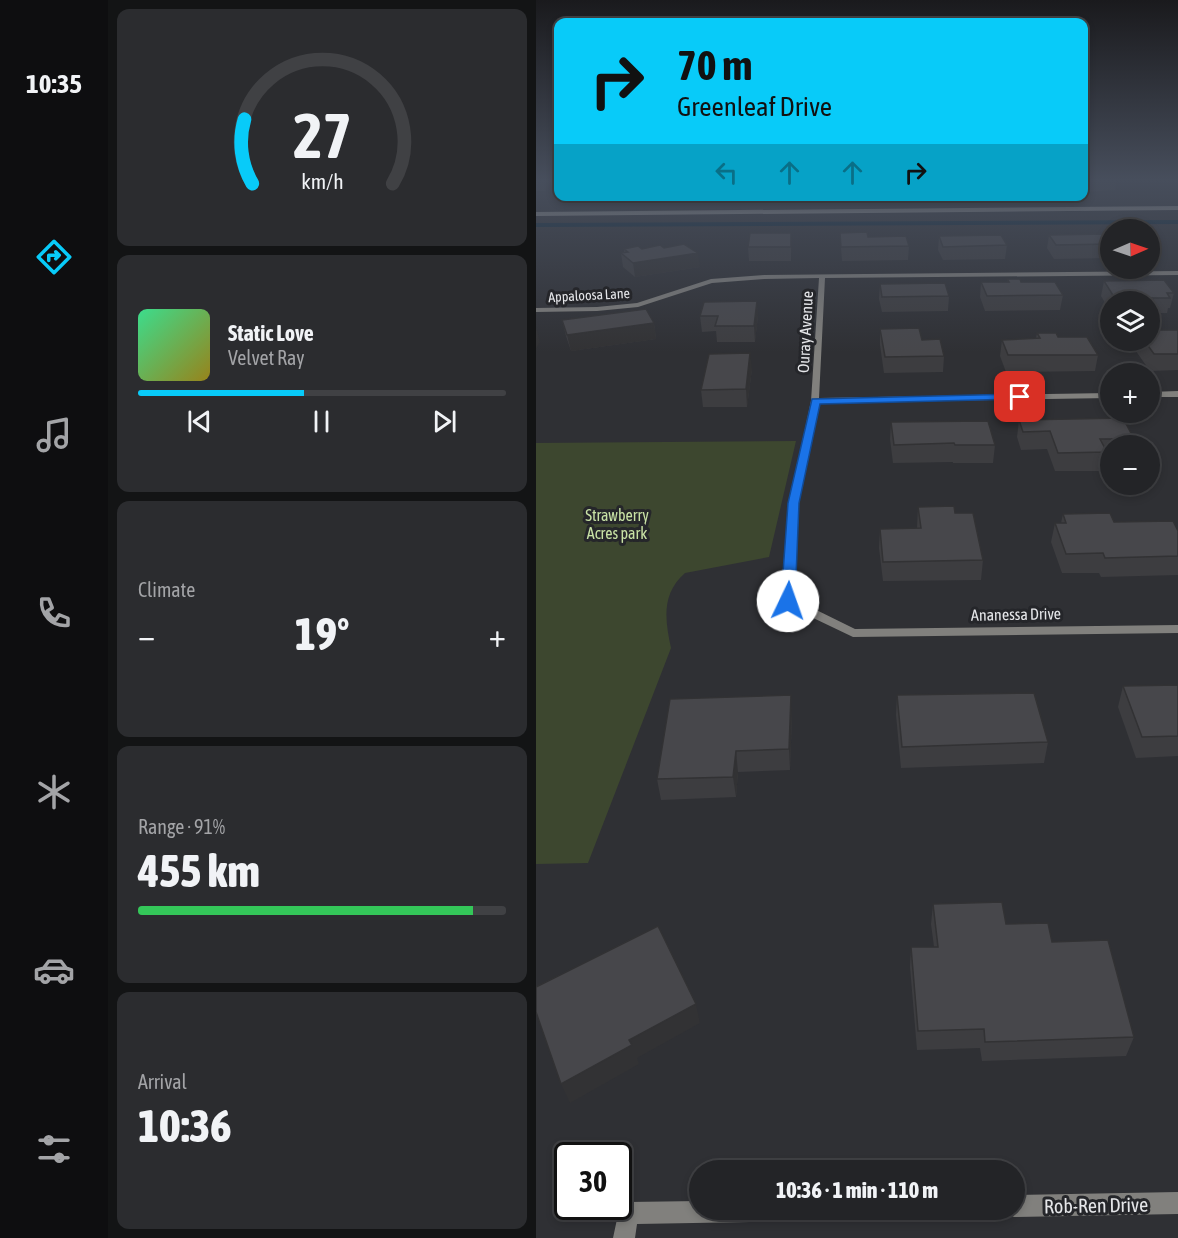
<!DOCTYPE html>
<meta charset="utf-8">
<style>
body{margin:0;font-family:"Asap Condensed",sans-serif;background:#2b2c2f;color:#f1f3f6;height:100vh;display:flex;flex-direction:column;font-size:22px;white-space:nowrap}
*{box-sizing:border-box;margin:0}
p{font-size:20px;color:#a3a4a7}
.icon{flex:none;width:33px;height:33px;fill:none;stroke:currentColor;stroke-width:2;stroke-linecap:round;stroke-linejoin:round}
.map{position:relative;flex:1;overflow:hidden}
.drawer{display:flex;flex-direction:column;gap:9px;padding:9px;background:#131415;width:428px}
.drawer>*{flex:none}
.guide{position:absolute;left:18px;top:18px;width:534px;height:183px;border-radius:12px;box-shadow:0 3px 9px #0003,0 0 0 2px #404144;background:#08cbf9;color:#111;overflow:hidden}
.needle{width:39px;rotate:88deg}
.fabs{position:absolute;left:564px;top:219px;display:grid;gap:12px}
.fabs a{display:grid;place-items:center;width:60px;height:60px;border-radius:50%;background:#232427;box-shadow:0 3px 9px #0003,0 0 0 2px #404144;font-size:30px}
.speed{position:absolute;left:18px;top:1142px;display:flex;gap:12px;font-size:30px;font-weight:700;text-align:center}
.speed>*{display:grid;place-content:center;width:78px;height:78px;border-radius:50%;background:#232427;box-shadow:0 3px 9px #0003,0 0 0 2px #404144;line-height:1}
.speed .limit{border:3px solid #111;border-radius:9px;background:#fff;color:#111}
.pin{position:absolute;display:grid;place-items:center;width:51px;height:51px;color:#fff;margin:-26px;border-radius:12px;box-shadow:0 3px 9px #0006}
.me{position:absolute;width:66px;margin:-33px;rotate:3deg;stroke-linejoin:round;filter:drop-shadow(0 0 4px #0008)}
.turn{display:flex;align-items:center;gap:21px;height:126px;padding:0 24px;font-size:27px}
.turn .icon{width:78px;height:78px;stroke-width:2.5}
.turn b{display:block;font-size:42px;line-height:51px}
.lanes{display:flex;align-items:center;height:57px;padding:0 24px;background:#0003;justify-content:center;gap:30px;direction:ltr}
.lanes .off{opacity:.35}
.big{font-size:45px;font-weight:800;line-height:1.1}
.drawer .card{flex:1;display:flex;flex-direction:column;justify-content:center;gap:9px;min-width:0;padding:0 21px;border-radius:12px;background:#2b2c2f}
.drawer .dial{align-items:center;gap:0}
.dial svg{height:156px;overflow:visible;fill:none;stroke:#404144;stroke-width:7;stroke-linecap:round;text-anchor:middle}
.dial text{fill:#f1f3f6;stroke:none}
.song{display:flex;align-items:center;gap:18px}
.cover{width:72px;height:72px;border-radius:9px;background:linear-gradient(135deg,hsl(150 70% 55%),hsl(50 70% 35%))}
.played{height:6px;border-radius:3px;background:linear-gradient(90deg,#08cbf9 45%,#404144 45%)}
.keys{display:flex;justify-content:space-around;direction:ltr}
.heat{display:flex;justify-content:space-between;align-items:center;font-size:33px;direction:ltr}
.charge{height:9px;border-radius:4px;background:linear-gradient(90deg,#34c759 91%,#404144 0)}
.trip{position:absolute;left:153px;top:1160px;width:336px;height:60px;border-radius:30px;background:#232427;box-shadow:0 3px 9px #0003,0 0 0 2px #404144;font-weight:800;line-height:60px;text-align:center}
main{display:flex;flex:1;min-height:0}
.menu{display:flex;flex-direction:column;width:108px;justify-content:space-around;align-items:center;background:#0e0e10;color:#a3a4a7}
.menu .icon{width:42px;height:42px}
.menu .current{color:#08cbf9}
.menu b{font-size:27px;color:#f1f3f6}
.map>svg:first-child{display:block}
.green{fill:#3d472f}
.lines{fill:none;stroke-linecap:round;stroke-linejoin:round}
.stream{fill:#002035;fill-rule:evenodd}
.street{fill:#81807d;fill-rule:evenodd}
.secondary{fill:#aeada9;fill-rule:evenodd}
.wall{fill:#3d3d40}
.shaded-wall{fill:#323234}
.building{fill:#47474b;stroke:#323234;stroke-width:1.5}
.route{fill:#1a73e8;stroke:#114b97;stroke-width:1.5}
.labels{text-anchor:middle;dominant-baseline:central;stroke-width:6;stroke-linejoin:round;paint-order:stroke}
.far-street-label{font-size:14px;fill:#e5e6e9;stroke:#25262a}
.street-label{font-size:16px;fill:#e5e6e9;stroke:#25262a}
.park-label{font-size:16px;fill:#c8e2a5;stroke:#25262a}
.near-street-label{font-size:20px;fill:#e5e6e9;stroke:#25262a}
</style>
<main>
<nav class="menu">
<b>10:35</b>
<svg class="icon current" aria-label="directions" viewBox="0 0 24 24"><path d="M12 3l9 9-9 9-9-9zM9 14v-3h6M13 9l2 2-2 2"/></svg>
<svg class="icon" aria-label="music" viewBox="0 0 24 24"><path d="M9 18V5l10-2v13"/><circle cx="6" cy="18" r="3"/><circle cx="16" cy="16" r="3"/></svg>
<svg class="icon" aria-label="phone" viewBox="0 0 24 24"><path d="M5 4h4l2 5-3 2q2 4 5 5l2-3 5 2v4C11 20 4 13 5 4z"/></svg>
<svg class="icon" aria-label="climate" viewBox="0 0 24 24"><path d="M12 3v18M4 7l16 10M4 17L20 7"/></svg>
<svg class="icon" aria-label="car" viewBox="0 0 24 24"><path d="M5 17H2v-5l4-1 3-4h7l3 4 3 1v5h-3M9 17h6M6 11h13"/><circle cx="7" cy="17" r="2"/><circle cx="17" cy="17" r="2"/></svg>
<svg class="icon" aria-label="filters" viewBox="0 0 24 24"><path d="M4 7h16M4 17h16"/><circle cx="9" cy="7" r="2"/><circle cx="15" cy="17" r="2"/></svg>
</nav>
<section class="drawer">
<div class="card dial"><svg viewBox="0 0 100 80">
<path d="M14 69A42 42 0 1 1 86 69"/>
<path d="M14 69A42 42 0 0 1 10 36" stroke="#08cbf9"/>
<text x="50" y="56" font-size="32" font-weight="700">27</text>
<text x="50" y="72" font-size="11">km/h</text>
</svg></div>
<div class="card">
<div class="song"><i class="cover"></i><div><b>Static Love</b><p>Velvet Ray</p></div></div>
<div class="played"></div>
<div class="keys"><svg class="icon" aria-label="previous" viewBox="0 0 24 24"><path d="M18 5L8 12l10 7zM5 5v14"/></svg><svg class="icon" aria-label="pause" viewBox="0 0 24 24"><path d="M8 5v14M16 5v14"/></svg><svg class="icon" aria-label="next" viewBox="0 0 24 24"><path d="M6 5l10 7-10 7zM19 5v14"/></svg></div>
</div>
<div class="card"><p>Climate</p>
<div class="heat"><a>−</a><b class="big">19°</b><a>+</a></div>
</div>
<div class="card"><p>Range · 91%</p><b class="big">455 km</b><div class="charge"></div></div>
<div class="card"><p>Arrival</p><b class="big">10:36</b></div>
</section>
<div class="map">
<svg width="643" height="1238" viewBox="0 0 643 1238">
<rect width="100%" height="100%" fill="#2f3034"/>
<path class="green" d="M260,441L233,557L149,573C125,594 129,620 135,648L52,863L0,864V443Z"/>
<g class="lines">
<path class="stream" d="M643,220V224L0,227V223Z"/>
<g class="street">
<path d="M643,271V275L289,278L283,398L574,393V398L283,403L263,503L258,599L319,629L643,625V633L317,637L248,604L246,601L253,503L275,401L283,278L228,279L176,283L102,307L61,311L0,312V308L61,307L101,303L175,279L228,275Z"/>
<path d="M643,391V397H614V392Z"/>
<path d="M643,1192V1214L478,1217L470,1214L469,1209H478V1195Z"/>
<path d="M164,1201V1209H340L337,1217L329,1220L101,1224L99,1238H77L84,1205L92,1202Z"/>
</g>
<path class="secondary" d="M643,206V210L0,216V212Z"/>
</g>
<g class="wall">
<path d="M0,178H14L15,182L9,191H0Z"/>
<path d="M548,178H581L579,190L548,192Z"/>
<path d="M255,233V261H213L212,247Z"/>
<path d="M304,233L332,237L373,246L372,260L306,261Z"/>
<path d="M513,235L574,240V258L518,259L511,248Z"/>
<path d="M403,236L471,245L469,259L407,260L402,250Z"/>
<path d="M128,248L164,267L99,277L87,267L85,253H88V249H106Z"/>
<path d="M471,279L485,282L527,295L524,310L449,311L444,297L445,282H471Z"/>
<path d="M568,281L638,293L634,308H632L631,313H614V315V302H574V311L565,296Z"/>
<path d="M344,284L413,296L412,311L346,312L343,299Z"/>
<path d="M164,316H222L219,342H181L180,331L166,332Z"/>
<path d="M26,320L118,323L120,339L35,351L30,336Z"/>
<path d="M344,329L386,340L408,356L407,372L348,373L344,345Z"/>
<path d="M642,330V370L614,371L597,347L598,340H614Z"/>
<path d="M501,333L522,337L562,355L559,371L470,372L464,356L466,340L500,338Z"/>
<path d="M216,369L211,407H167L165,390Z"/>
<path d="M483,420L598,439L597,446H574V457H570L567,471H519L511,449L485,450L481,437Z"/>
<path d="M355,422L459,445L457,463H417V462L357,463L354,439Z"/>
<path d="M382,507L419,513L447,560L445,580L347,581L343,548L344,529L381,528Z"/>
<path d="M527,514L642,531V575L565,577L563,573H526L515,542L519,523H525Z"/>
<path d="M642,685V756L600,758L582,707L587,686Z"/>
<path d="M361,695L512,742L508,763L365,768L360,715Z"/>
<path d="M256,716L254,770L202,772L200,797L125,800L121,779Z"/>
<path d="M397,904L470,924L516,942L598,1037L590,1056L446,1061L444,1048L381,1050L374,967L375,947H398L395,924Z"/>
</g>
<g class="shaded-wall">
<path d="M7,178H14L15,182L9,191Z"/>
<path d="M255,233L256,246L255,261Z"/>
<path d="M162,253L164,267L99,277L97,263Z"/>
<path d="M221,301L222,316L219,342L218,326Z"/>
<path d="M118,323L120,339L35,351L31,335Z"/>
<path d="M0,327L4,342L0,349Z"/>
<path d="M214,353L216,369L211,407L210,389Z"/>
<path d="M255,695L256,716L254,770L253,749Z"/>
<path d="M200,751L202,772L200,797L197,777Z"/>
<path d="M160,1004L164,1023L101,1058L103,1064L34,1103L25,1084L93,1040Z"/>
</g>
<g class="building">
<path d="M548,178H581L548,180Z"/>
<path d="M331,232L332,237L370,236L373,246L305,247L304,233Z"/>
<path d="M214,233H255V247H212Z"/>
<path d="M570,234L574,240V244L520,245L513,235Z"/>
<path d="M465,235L471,245L407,247L403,236Z"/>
<path d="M148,244L162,253L97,263L85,253L92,252L88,249L102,246L106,249L124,245L128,248Z"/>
<path d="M471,279H484L485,282H519L527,295L451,296L445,282H473Z"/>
<path d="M628,280L638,293H631L634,298H616L617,300H580L568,281Z"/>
<path d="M409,283L413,296L346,297L344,284Z"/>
<path d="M221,301L218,326H179L182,316H164L168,302Z"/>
<path d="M110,309L118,323L31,335L26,320Z"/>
<path d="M383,328L386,340L404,339L408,356L349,357L344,329Z"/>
<path d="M614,330H642V354H618L608,340H614Z"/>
<path d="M501,333H520L522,337H551L562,355H472L466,340L504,338Z"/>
<path d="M214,353L210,389L165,390L173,354Z"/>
<path d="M587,418L598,439H564L571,452L522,453L514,431L487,432L483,420Z"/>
<path d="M452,421L459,445H419L418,443L358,445L355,422Z"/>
<path d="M418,506L419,513H437L447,560L347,562L344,529L385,528L382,507Z"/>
<path d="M574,513L578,522L637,521L642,531V556L569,558L567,553L530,554L519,523H530L527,514Z"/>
<path d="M642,685V736L606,737L587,686Z"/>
<path d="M498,693L512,742L366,747L361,695Z"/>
<path d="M255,695L253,749L200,751L197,777L121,779L134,699Z"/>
<path d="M466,902L470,924L512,923L516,942L572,940L598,1037L449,1042L448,1029L382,1031L375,947H402L397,904Z"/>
<path d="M122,926L160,1004L93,1040L96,1045L25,1084L0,1012V987Z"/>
</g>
<linearGradient id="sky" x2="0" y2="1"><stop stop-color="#1a1a1d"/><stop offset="0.51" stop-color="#474e5c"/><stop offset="1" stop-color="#474e5c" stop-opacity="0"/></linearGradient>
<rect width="643" height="352" fill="url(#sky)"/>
<path class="route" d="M484,394L489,397L487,399L284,404L263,503L259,601L257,604H247L245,601L252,503L276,399Z"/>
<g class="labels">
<g class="far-street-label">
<text transform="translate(53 295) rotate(-3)">Appaloosa Lane</text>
</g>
<g class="street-label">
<text transform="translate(269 332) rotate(-87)">Ouray Avenue</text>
<text transform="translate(480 614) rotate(-1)">Ananessa Drive</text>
</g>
<g class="park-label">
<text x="81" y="515">Strawberry<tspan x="81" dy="18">Acres park</tspan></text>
</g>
<g class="near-street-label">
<text transform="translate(560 1205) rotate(-1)">Rob-Ren Drive</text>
</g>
</g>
</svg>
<div class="fabs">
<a><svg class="needle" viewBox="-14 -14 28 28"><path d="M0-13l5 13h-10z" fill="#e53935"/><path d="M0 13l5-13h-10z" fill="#a3a4a7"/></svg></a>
<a><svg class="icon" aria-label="layers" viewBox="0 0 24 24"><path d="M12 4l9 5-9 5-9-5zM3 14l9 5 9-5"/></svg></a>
<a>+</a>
<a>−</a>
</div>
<div class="speed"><div class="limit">30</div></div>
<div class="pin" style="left:484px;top:397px;background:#d93025"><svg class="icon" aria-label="arrive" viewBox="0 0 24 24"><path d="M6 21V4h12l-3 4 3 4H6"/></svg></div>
<svg class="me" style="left:252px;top:601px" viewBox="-20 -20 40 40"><circle r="19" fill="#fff"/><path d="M0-13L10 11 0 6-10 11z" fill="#1a73e8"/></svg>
<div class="trip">10:36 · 1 min · 110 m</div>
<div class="guide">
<div class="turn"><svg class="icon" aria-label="right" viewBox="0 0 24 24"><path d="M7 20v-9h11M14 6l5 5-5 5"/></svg><div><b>70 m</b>Greenleaf Drive</div></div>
<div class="lanes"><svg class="icon off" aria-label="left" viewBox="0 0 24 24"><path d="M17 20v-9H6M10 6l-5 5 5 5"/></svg><svg class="icon off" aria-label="ahead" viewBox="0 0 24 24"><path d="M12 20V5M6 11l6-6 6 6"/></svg><svg class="icon off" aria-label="ahead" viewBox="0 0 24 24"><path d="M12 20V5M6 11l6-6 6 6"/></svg><svg class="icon" aria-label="right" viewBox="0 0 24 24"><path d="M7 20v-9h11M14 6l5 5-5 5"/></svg></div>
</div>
</div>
</main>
